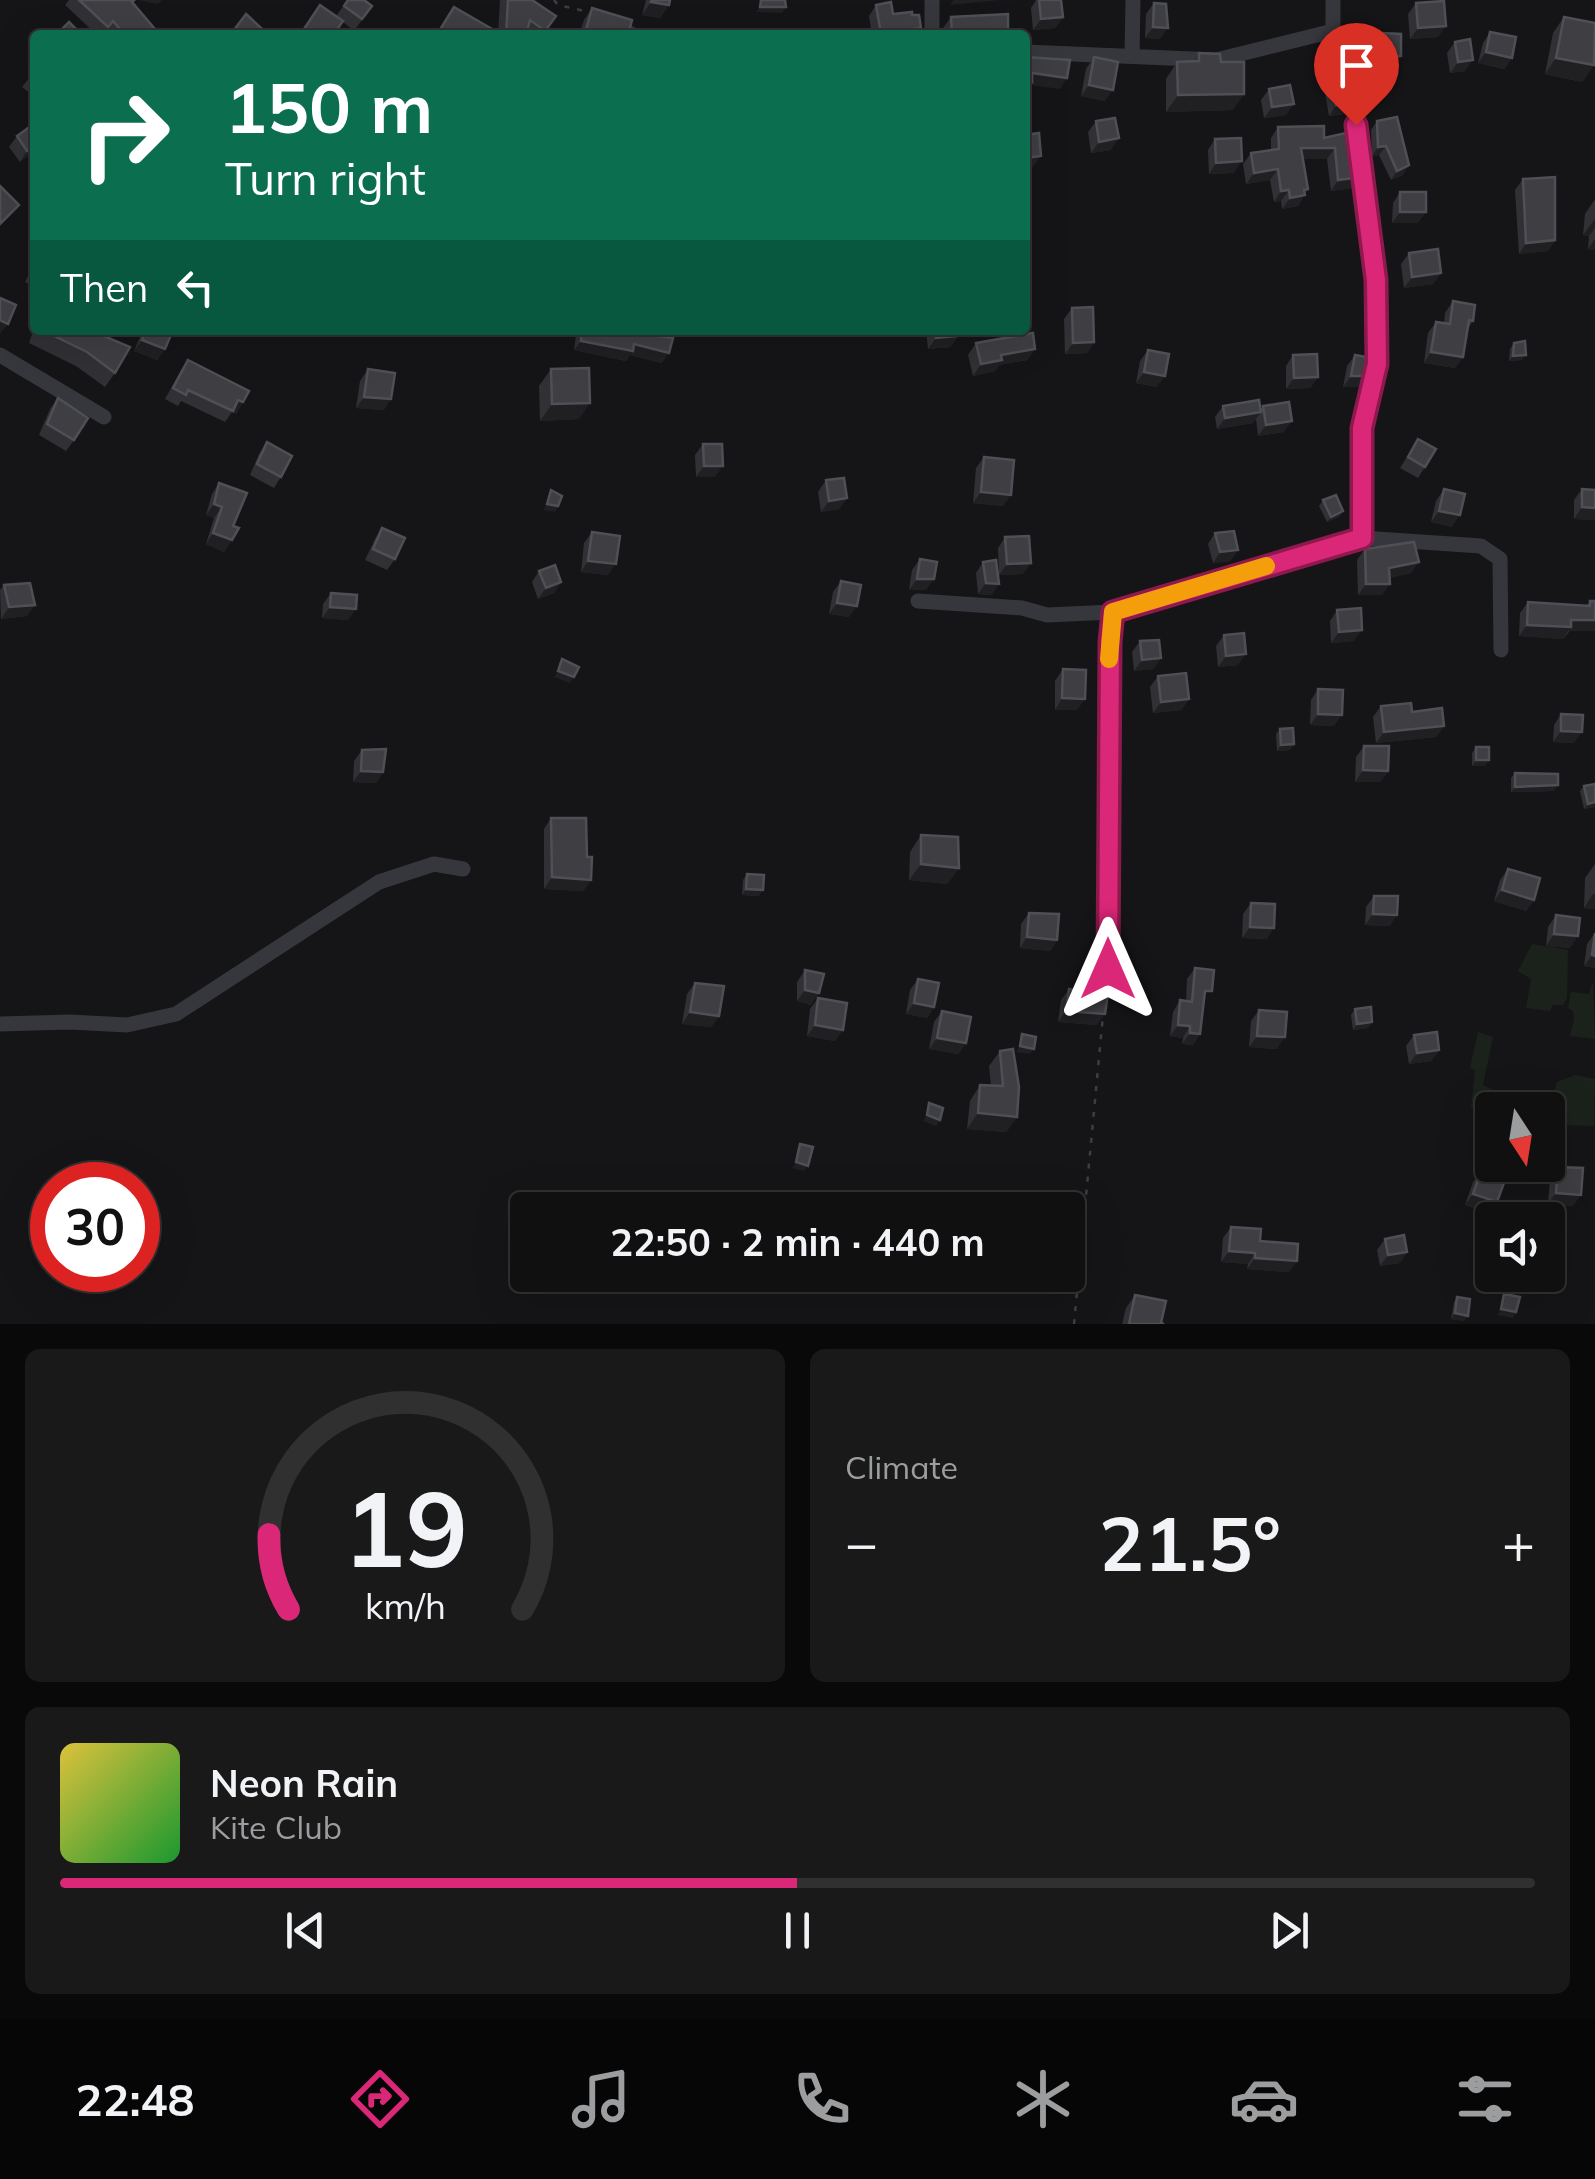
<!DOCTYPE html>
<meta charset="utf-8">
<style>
body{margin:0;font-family:Mulish,sans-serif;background:#19191a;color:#f1f3f6;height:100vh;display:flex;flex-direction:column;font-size:38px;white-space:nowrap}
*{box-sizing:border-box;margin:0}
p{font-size:32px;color:#9c9d9f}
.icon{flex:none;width:55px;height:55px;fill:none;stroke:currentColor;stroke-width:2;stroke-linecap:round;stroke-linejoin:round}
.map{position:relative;height:1324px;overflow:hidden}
.drawer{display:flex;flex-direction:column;gap:25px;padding:25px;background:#090909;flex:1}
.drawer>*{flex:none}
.top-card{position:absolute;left:30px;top:30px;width:1000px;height:305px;border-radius:10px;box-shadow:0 10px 40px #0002,0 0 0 2px #303031;background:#0b6e4f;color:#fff;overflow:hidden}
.needle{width:65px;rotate:168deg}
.fabs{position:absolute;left:1475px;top:1092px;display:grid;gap:20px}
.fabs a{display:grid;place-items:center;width:90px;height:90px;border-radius:10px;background:#101011;box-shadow:0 10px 40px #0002,0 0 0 2px #303031;font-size:50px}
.speed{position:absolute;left:30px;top:1162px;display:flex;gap:20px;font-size:50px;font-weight:700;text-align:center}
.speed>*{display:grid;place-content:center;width:130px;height:130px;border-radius:50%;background:#101011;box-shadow:0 10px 40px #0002,0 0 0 2px #303031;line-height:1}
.speed .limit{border:15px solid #d22;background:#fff;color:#111}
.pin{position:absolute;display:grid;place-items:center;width:85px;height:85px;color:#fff;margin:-102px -42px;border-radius:50% 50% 50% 0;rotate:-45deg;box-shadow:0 0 10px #0007}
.pin .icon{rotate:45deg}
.me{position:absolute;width:110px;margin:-55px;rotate:0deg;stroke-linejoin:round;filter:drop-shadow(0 0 8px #0008)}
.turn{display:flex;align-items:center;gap:35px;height:210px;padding:0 30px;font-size:45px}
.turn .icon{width:130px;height:130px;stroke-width:2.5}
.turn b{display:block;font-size:70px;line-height:85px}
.then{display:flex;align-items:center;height:95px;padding:0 30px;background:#0003;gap:20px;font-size:38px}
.big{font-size:75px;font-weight:700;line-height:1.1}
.drawer .card{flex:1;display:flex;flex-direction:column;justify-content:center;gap:15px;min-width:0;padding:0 35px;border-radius:15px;background:#19191a}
.drawer .dial{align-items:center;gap:0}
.dial svg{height:260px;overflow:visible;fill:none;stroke:#303031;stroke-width:7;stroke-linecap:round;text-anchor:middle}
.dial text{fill:#f1f3f6;stroke:none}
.song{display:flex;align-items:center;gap:30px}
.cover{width:120px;height:120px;border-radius:15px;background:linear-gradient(135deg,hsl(50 70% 55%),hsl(130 70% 35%))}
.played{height:10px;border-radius:5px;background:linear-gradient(90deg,#db2777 50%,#303031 50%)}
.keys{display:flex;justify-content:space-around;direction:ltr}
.heat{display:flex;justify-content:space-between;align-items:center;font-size:55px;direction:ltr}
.drawer .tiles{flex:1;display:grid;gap:25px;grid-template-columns:1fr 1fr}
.card:last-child{grid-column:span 2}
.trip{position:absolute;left:510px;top:1192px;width:575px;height:100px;border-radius:10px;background:#101011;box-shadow:0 10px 40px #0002,0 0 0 2px #303031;font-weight:700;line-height:100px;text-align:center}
.menu{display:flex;height:160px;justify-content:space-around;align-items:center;background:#060607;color:#9c9d9f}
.menu .icon{width:70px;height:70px}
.menu .on{color:#db2777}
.menu b{font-size:45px;color:#f1f3f6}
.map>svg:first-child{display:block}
.grass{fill:#1b221c}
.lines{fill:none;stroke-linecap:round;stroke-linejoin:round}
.path{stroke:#3c3e43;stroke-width:2.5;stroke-dasharray:5 8;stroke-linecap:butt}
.minor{stroke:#36373c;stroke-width:15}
.wall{fill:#313135}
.shaded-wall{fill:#202023}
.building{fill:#3e3e43;stroke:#4e5055;stroke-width:2.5}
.route-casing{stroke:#8e194d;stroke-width:25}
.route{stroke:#db2777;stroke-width:18}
.slow{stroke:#f59e0b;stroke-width:18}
</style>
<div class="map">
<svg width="1595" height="1324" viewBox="0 0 1595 1324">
<rect width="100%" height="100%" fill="#151517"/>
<g class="grass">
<path d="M1532,944L1568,950L1567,998L1563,1005H1553L1550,1011L1526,1008L1531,979L1518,971Z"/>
<path d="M1593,982L1595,1039L1570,1036L1574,1019L1573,1011L1568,1008L1571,992L1589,994Z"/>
<path d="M1478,1032L1493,1037L1483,1085L1499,1093L1511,1094L1512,1110L1471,1108L1475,1070L1470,1068Z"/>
<path d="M1575,1075L1595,1079L1594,1126L1553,1125L1552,1097L1557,1082Z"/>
</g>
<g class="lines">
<g class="path">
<path d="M554,0L558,5L589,12"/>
<path d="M630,27L653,35"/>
<path d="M1074,1324L1103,1015"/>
</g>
<g class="minor">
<path d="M1333,0V31L1352,91L1376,280L1377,364L1362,428V538"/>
<path d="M932,35V0"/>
<path d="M1025,52L1216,60L1333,31"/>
<path d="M1132,56L1133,0"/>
<path d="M0,355L104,417"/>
<path d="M918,601L1022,608L1047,615L1113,612L1362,538L1481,546L1500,559L1501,650"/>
<path d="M1108,969L1110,642L1113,612"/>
<path d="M0,1024L70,1022L127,1025L176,1014L379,882L434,864L463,869"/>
</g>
</g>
<g class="wall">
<path d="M69,0H136L133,3L160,35H108L105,32L103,35H97L65,5Z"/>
<path d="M348,0L372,6L354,31L336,16Z"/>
<path d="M500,0H532L556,16L543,35H498Z"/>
<path d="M646,0H670L669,5L660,18L642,15Z"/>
<path d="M1036,0H1061L1063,17L1055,28L1033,30L1031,8Z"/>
<path d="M1154,3L1160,39L1145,38L1146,14Z"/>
<path d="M1416,3L1438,37L1410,39L1408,14Z"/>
<path d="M876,5L893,14L915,35H872L869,16Z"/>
<path d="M454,7L489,35H436Z"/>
<path d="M592,8L628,35H579L584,20Z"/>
<path d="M951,17L1008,35H943V28Z"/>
<path d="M1564,17L1594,65L1582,82L1545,74L1553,33Z"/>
<path d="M1490,32L1512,58L1504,69L1478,63L1483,43Z"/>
<path d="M1381,33L1394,67H1372L1373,44Z"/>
<path d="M1455,42L1465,71L1450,73L1447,53Z"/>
<path d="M1199,53L1221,62L1233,110L1166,112V79L1177,62L1193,61Z"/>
<path d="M1094,57L1105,101L1081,96L1086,69Z"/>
<path d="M35,71V97L22,87Z"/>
<path d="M1332,76L1351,103L1344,114L1329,116L1324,87Z"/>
<path d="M1269,89L1286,115L1264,118L1261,100Z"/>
<path d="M1096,121L1111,150L1091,153L1088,132Z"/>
<path d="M1377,121L1403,175L1391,180L1379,155L1372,156L1371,130Z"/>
<path d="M1278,127L1324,138L1355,131L1353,188L1331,191L1327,159H1303L1308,189L1298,206L1282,209L1281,201L1274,202L1270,180L1246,184L1243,164L1251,153L1271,150V138Z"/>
<path d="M17,136L35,150L20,162L9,147Z"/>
<path d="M1215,139L1234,173L1209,174L1208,150Z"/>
<path d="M1523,179L1555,240L1548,251L1519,254L1515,190Z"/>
<path d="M1400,192L1418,223H1392L1393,203Z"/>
<path d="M1595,199V250L1588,249L1589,236L1583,235L1585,214Z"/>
<path d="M1409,253L1441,273L1433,284L1404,288L1401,264Z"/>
<path d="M35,263V287L25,282Z"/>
<path d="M1453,301L1473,321L1468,329L1463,357L1455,368L1424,363L1428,333L1436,322L1444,323L1445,313Z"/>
<path d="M1072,308L1094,342L1087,353L1065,354L1064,319Z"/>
<path d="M35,326V330H90L115,373L105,387L76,366L29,343Z"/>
<path d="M143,330H173L165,349L157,360L134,351Z"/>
<path d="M580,330H616L662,363L630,355L626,361L574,350L576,335Z"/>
<path d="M926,330H957L958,336L950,347L928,349Z"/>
<path d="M976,343L1035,349L1027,360L999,365L995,371L973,376L968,355Z"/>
<path d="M1514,343L1522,360L1509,361L1510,349Z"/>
<path d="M1148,350L1157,387L1136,383L1140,361Z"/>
<path d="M1293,355L1318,377L1310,388L1286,389V366Z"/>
<path d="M1355,355L1368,376L1360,387H1343L1347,366Z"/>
<path d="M188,360L243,402L236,414L232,412L225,422L181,401L178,406L165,399L180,372Z"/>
<path d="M368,369L384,410L356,408L360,381Z"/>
<path d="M551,369L579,419L540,421L539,386Z"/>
<path d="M58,398L74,440L66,451L39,435L50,409Z"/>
<path d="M1223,406L1261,409L1263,406L1284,432L1258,436L1256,419L1253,423L1217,429L1215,417Z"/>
<path d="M1418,439L1425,467L1418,478L1400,468Z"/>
<path d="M267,442L281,477L274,488L250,475L259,454Z"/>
<path d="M703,444L715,477H696L695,455Z"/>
<path d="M984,457L1003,506L973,503L976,468Z"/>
<path d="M826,480L847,498L839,509L821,512L818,492Z"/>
<path d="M219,483L233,526L232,540L224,552L206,544L214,518L206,515L212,494Z"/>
<path d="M1444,489L1452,527L1431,522L1436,501Z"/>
<path d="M1582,489L1595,490V520L1574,519V500Z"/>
<path d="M1323,500L1343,511L1339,517L1327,522L1319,506Z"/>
<path d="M382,528L395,559L387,570L365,560L375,539Z"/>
<path d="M592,532L608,575L581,572L584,543Z"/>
<path d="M1215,533L1238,550L1230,561L1213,563L1208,544Z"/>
<path d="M1005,537L1023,574L999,575L998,548Z"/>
<path d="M1365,549L1411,573L1389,578L1382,595H1358L1357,560Z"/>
<path d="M920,559L926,590H909L912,570Z"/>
<path d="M983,562L992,595L978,594L976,573Z"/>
<path d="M539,571L561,582L554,593L538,599L532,582Z"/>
<path d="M841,581L849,617L829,614L833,592Z"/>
<path d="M4,585L27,616L1,619L0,590Z"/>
<path d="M331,593L348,620L322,618L323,604Z"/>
<path d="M1590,601H1595L1563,639L1519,636L1520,613L1528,602L1586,606Z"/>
<path d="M1337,610L1354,641L1331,643L1330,621Z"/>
<path d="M1224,635L1238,665L1218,667L1216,646Z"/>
<path d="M1140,641L1161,658L1153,669L1134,671L1132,652Z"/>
<path d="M1063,669L1077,710H1055V681Z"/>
<path d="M1158,676L1189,699L1181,710L1153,713L1150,687Z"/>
<path d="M1318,689L1334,726L1310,725L1311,700Z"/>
<path d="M1381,706L1412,712L1444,726L1436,737L1376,743L1373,717Z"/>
<path d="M1561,714L1574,743L1553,742L1554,725Z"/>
<path d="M1280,729L1294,744L1290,750L1277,751L1276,734Z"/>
<path d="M1364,746L1388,771L1380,782H1355L1356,757Z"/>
<path d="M1476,747L1485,766H1472V753Z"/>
<path d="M362,750L383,772L376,783L353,782L354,761Z"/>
<path d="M1515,773L1554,791L1511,792V778Z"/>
<path d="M1595,784V807L1584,809L1580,791L1584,786Z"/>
<path d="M551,818L587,857L591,880L583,891L544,889V829Z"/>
<path d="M921,835L959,868L947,884L909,880L910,852Z"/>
<path d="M1595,864V909L1584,908L1585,878Z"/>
<path d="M1508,869L1534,900L1526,911L1494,901L1500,880Z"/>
<path d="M747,874L759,896L742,895L743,880Z"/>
<path d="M1374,896L1390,926L1365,925L1366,907Z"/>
<path d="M1251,903L1267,939L1242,938L1243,914Z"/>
<path d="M1029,913L1057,940L1050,951L1020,948L1021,924Z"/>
<path d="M1556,915L1570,948L1546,946L1548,927Z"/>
<path d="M1595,933V968L1584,966L1587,944Z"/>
<path d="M1195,968L1204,1002L1200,1034L1193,1045L1182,1044L1183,1038L1170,1036L1173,1012L1180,1000L1186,1001L1187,979Z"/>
<path d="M805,970L811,1005L797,1001V982Z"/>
<path d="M918,979L934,1007L927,1018L906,1014L910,990Z"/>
<path d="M695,983L719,1016L711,1027L682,1024L687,994Z"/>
<path d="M1076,986L1097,1025L1058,1022L1061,1000L1069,989H1074Z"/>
<path d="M818,998L835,1041L807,1036L810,1009Z"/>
<path d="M1355,1009L1372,1022L1368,1028L1353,1030L1351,1015Z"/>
<path d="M1259,1010L1277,1049L1249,1047L1251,1021Z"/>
<path d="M942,1011L966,1043L958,1054L929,1049L934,1022Z"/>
<path d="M1414,1035L1439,1050L1431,1061L1409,1064L1406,1046Z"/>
<path d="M1000,1051L1017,1117L1006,1132L967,1129L970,1101L980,1085L991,1086L989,1066Z"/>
<path d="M1558,1167L1573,1206L1548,1204L1550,1178Z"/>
<path d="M1481,1171L1497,1202L1489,1213L1465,1205L1473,1182Z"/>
<path d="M1231,1227L1260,1241L1289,1272L1247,1269L1248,1264L1221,1262L1223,1238Z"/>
<path d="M1385,1239L1407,1252L1400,1263L1380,1266L1377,1250Z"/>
<path d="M1482,1239L1504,1287L1475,1288L1474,1250Z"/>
<path d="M1135,1295L1161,1323L1164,1324H1122L1126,1308Z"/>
<path d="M1457,1297L1464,1321L1451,1319L1454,1302Z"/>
</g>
<g class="shaded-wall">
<path d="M138,0H162L158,4Z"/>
<path d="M954,0H1000L950,5Z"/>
<path d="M651,2L669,5L660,18L642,15Z"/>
<path d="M760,7H786L782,13L756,12Z"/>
<path d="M1063,17L1055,28L1033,30L1041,19Z"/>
<path d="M1446,26L1438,37L1410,39L1418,28Z"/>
<path d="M1153,27L1168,28L1160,39L1145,38Z"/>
<path d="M921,28L915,35H880L881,34Z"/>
<path d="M586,30L604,35H582Z"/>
<path d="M1486,52L1512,58L1504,69L1478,63Z"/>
<path d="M1379,56H1401L1394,67H1372Z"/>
<path d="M1556,58L1594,65L1582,82L1545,74Z"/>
<path d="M1473,60L1465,71L1450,73L1458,62Z"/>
<path d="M1032,73L1067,78L1060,89L1030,85L1025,92V81Z"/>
<path d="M1089,85L1113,90L1105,101L1081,96Z"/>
<path d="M1244,94L1233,110L1166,112L1178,95Z"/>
<path d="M1351,103L1344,114L1329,116L1336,105Z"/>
<path d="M1294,104L1286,115L1264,118L1272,107Z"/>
<path d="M1119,138L1111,150L1091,153L1099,142Z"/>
<path d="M35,145V150L20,162L27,151Z"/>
<path d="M1386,146L1379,155L1372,156L1378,147Z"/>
<path d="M1301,148H1335L1327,159H1293Z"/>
<path d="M1041,156L1033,167L1025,168V158Z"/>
<path d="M1242,161L1234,173L1209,174L1216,163Z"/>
<path d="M1409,165L1403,175L1391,180L1397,171Z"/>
<path d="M1278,169L1270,180L1246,184L1254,173Z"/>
<path d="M1361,177L1353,188L1331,191L1338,180Z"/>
<path d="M1308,189L1298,206L1282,209L1290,198Z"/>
<path d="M1289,190L1281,201L1274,202L1281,191Z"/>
<path d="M1400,212H1426L1418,223H1392Z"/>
<path d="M1595,219V228L1589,236L1583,235Z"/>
<path d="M1595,239V250L1588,249Z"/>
<path d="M1555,240L1548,251L1519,254L1526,243Z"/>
<path d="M1441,273L1433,284L1404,288L1412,277Z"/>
<path d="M0,320L8,324L0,334Z"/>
<path d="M373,330H400L397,335L370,333Z"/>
<path d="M958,336L950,347L928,349L936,338Z"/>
<path d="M142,340L165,349L157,360L134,351Z"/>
<path d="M581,341L634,344L669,353L662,363L630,355L626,361L574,350Z"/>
<path d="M1094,342L1087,353L1065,354L1073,343Z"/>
<path d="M1035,349L1027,360L999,365L995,371L973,376L981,364L1001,355Z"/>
<path d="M1431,352L1463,357L1455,368L1424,363Z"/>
<path d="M1526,355L1522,360L1509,361L1513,356Z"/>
<path d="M1144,372L1165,376L1157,387L1136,383Z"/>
<path d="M1351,376H1368L1360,387H1343Z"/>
<path d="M1318,377L1310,388L1286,389L1294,378Z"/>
<path d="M364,397L391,399L384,410L356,408Z"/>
<path d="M238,400L243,402L236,414L232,412Z"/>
<path d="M590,403L579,419L540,421L552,404Z"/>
<path d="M1261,412L1253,423L1217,429L1225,418Z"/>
<path d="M1292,421L1284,432L1258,436L1266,425Z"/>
<path d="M704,466H723L715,477H696Z"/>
<path d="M981,492L1011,495L1003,506L973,503Z"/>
<path d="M847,498L839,509L821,512L829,501Z"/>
<path d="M214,504L222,507L214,518L206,515Z"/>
<path d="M547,504L558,506L555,512L543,510Z"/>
<path d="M1582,507L1595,508V520L1574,519Z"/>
<path d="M1343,511L1339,517L1327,522L1331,517Z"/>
<path d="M1439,511L1460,515L1452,527L1431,522Z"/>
<path d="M213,533L232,540L224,552L206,544Z"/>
<path d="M1238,550L1230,561L1213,563L1220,552Z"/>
<path d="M588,561L616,564L608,575L581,572Z"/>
<path d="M1419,562L1411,573L1381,580L1389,568Z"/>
<path d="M1031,563L1023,574L999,575L1007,564Z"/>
<path d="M917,579H934L926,590H909Z"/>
<path d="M561,582L554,593L538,599L546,588Z"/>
<path d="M986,583L999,584L992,595L978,594Z"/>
<path d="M1366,584H1390L1382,595H1358Z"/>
<path d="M837,603L857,606L849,617L829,614Z"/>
<path d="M35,605L27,616L1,619L9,607Z"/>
<path d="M330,607L356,609L348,620L322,618Z"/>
<path d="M1571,620H1595V631H1568L1563,639L1519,636L1527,625Z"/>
<path d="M1362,630L1354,641L1331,643L1339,632Z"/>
<path d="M1246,654L1238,665L1218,667L1226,656Z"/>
<path d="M1161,658L1153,669L1134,671L1142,660Z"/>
<path d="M558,671L574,677L570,683L554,677Z"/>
<path d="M1062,698L1085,699L1077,710H1055Z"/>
<path d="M1189,699L1181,710L1153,713L1161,702Z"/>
<path d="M1318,714L1342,715L1334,726L1310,725Z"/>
<path d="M1444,726L1436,737L1376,743L1384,732Z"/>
<path d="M1561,731L1582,732L1574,743L1553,742Z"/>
<path d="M1294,744L1290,750L1277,751L1281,745Z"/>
<path d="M1476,760H1489L1485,766H1472Z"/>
<path d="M1363,770L1388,771L1380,782H1355Z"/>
<path d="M361,771L383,772L376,783L353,782Z"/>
<path d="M1558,785L1554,791L1511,792L1515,787Z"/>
<path d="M1595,802V807L1584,809L1588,804Z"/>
<path d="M921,864L959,868L947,884L909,880Z"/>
<path d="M552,877L591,880L583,891L544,889Z"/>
<path d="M746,889L763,890L759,896L742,895Z"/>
<path d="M1502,890L1534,900L1526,911L1494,901Z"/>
<path d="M1593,894H1595V909L1584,908Z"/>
<path d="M1373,914L1397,915L1390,926L1365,925Z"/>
<path d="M1250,927L1274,928L1267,939L1242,938Z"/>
<path d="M1554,934L1578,936L1570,948L1546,946Z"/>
<path d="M1027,937L1057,940L1050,951L1020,948Z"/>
<path d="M1592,955L1595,956V968L1584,966Z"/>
<path d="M805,990L819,993L811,1005L797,1001Z"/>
<path d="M914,1003L934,1007L927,1018L906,1014Z"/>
<path d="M1066,1011L1105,1014L1097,1025L1058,1022Z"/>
<path d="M690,1012L719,1016L711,1027L682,1024Z"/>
<path d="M1372,1022L1368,1028L1353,1030L1357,1024Z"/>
<path d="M815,1025L843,1030L835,1041L807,1036Z"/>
<path d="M1178,1025L1190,1026L1183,1038L1170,1036Z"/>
<path d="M1190,1033L1200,1034L1193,1045L1182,1044Z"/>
<path d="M1257,1036L1285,1037L1277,1049L1249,1047Z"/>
<path d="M937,1038L966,1043L958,1054L929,1049Z"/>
<path d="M1020,1046L1034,1049L1030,1054L1016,1052Z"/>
<path d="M1439,1050L1431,1061L1409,1064L1417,1053Z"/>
<path d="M978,1113L1017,1117L1006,1132L967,1129Z"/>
<path d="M927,1115L940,1120L936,1126L923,1121Z"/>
<path d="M796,1162L808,1166L804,1171L792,1168Z"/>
<path d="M1556,1193L1581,1195L1573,1206L1548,1204Z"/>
<path d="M1473,1194L1497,1202L1489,1213L1465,1205Z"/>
<path d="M1229,1251L1255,1253L1248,1264L1221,1262Z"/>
<path d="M1407,1252L1400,1263L1380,1266L1388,1255Z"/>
<path d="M1255,1258L1297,1261L1289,1272L1247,1269Z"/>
<path d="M1512,1276L1504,1287L1475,1288L1483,1277Z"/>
<path d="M1501,1309L1516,1312L1513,1318L1497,1315Z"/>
<path d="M1455,1313L1468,1316L1464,1321L1451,1319Z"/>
</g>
<g class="building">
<path d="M79,0H134L132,2L160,35H125L113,21L108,27Z"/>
<path d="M348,0H364L372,6L362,19L344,6Z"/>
<path d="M508,0H532L556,16L545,31L530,20L526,35H506Z"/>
<path d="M652,0H670L669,5L651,2Z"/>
<path d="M761,0H785L786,7H760Z"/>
<path d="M1039,0H1061L1063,17L1041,19Z"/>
<path d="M1444,1L1446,26L1418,28L1416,3Z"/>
<path d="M891,2L893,14L912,12V15H919L921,28L881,34L876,5Z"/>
<path d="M1154,3L1166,4L1168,28L1153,27Z"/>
<path d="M320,5L343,21L333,35H300Z"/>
<path d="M454,7L492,29L489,35H454L441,28Z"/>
<path d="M592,8L632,20L628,35H604L586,30Z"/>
<path d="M246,14L261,28L256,35H241L234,30Z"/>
<path d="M1008,14V35H952L951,17Z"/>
<path d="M1564,17L1595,23L1594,65L1556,58Z"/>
<path d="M69,22L82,35H62L59,32Z"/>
<path d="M1490,32L1516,37L1512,58L1486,52Z"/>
<path d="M1381,33L1401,34V56H1379Z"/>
<path d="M1470,39L1473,60L1458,62L1455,42Z"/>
<path d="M1199,53L1220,54L1221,62H1244V94L1178,95L1177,62L1199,61Z"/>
<path d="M1025,57L1070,60L1067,78L1032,73V82L1025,81Z"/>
<path d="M1094,57L1118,62L1113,90L1089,85Z"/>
<path d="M1346,73L1351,103L1336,105L1332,76Z"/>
<path d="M1290,85L1294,104L1272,107L1269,89Z"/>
<path d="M1397,117L1409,165L1397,171L1386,146L1378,147L1377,121Z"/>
<path d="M1115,118L1119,138L1099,142L1096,121Z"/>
<path d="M35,123V145L27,151L17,136Z"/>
<path d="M1324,126V138L1355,131L1361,177L1338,180L1335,148H1301L1308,189L1304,190L1305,195L1290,198L1289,190L1281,191L1278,169L1254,173L1251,153L1279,149L1278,127Z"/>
<path d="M1039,133L1041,156L1025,158V135Z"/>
<path d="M1241,138L1242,161L1216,163L1215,139Z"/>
<path d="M1555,177V240L1526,243L1523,179Z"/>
<path d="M0,186L19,205L0,224Z"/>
<rect x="1400" y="192" width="26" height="20"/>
<path d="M1438,249L1441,273L1412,277L1409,253Z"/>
<path d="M0,298L16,305L8,324L0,320Z"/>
<path d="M1453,301L1475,305L1473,321L1469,320L1463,357L1431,352L1436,322L1450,324Z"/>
<path d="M1093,307L1094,342L1073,343L1072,308Z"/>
<path d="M42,330H90L130,347L115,373L87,352Z"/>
<path d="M146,330H173L165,349L142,340Z"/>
<path d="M582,330H616L673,338L669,353L634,344L633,351L581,341Z"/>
<path d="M935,330H957L958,336L936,338Z"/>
<path d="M1033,333L1035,349L1001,355L1002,360L981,364L976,343Z"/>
<path d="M1525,341L1526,355L1513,356L1514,343Z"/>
<path d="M1148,350L1169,354L1165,376L1144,372Z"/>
<path d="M1317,354L1318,377L1294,378L1293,355Z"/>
<path d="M1355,355L1372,358L1368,376H1351Z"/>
<path d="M188,360L249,391L243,402L238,400L233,411L188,390L186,395L173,388Z"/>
<path d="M589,368L590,403L552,404L551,369Z"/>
<path d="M368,369L395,373L391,399L364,397Z"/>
<path d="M58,398L88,418L74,440L47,424Z"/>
<path d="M1259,400L1261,412L1225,418L1223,406Z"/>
<path d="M1289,402L1292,421L1266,425L1263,406Z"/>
<path d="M1418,439L1436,449L1425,467L1408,457Z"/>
<path d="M267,442L292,456L281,477L257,464Z"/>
<path d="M703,444H722L723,466H704Z"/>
<path d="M984,457L1014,460L1011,495L981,492Z"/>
<path d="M844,478L847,498L829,501L826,480Z"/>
<path d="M219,483L247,493L233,526L239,528L232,540L213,533L222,507L214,504Z"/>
<path d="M1444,489L1465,494L1460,515L1439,511Z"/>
<path d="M1582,489L1595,490V508L1582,507Z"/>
<path d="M551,490L562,496L558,506L547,504Z"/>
<path d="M1336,495L1343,511L1331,517L1323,500Z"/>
<path d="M382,528L405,538L395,559L373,549Z"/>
<path d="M1234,531L1238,550L1220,552L1215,533Z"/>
<path d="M592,532L620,536L616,564L588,561Z"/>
<path d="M1029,536L1031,563L1007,564L1005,537Z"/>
<path d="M1414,542L1419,562L1389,568L1390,584H1366L1365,549Z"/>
<path d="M920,559L937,562L934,579H917Z"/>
<path d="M996,560L999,584L986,583L983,562Z"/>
<path d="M555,565L561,582L546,588L539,571Z"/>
<path d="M841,581L861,585L857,606L837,603Z"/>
<path d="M30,583L35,605L9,607L4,585Z"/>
<path d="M331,593L357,595L356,609L330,607Z"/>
<path d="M1590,601H1595V620H1571V627L1527,625L1528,602L1590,606Z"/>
<path d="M1361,608L1362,630L1339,632L1337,610Z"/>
<path d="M1244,633L1246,654L1226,656L1224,635Z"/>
<path d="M1159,640L1161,658L1142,660L1140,641Z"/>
<path d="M562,659L579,667L574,677L558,671Z"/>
<path d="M1063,669L1086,670L1085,699L1062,698Z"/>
<path d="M1186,673L1189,699L1161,702L1158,676Z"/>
<path d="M1318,689L1343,690L1342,715L1318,714Z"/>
<path d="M1411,703L1412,712L1442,708L1444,726L1384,732L1381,706Z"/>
<path d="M1561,714L1583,715L1582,732L1561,731Z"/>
<path d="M1293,728L1294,744L1281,745L1280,729Z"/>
<path d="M1364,746H1389L1388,771L1363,770Z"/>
<rect x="1476" y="747" width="13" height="13"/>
<path d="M386,749L383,772L361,771L362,750Z"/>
<path d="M1515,773L1558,774V785L1515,787Z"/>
<path d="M1595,784V802L1588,804L1584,786Z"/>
<path d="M551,818H586L587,857H592L591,880L552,877Z"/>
<path d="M921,835L958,837L959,868L921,864Z"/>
<path d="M1508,869L1540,878L1534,900L1502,890Z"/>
<path d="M747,874L764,875L763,890L746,889Z"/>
<path d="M1374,896H1398L1397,915L1373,914Z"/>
<path d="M1251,903L1275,904L1274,928L1250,927Z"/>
<path d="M1029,913L1059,914L1057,940L1027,937Z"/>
<path d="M1556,915L1580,918L1578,936L1554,934Z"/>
<path d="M1595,933V956L1592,955Z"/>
<path d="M1195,968L1214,970L1212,991H1205L1200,1034L1190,1033V1026L1178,1025L1180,1000L1192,1002Z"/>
<path d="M805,970L824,974L819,993L805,990Z"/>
<path d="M918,979L939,983L934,1007L914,1003Z"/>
<path d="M695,983L724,986L719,1016L690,1012Z"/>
<path d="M1076,986L1109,987L1105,1014L1066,1011L1069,989L1076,990Z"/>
<path d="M818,998L847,1003L843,1030L815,1025Z"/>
<path d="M1371,1007L1372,1022L1357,1024L1355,1009Z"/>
<path d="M1259,1010L1287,1012L1285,1037L1257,1036Z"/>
<path d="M942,1011L971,1017L966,1043L937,1038Z"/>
<path d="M1437,1032L1439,1050L1417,1053L1414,1035Z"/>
<path d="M1022,1034L1036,1037L1034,1049L1020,1046Z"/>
<path d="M1013,1049L1019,1087L1017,1117L978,1113L980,1085L1003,1086L1000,1051Z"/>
<path d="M929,1103L943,1108L940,1120L927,1115Z"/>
<path d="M800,1144L813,1147L808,1166L796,1162Z"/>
<path d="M1558,1167L1583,1168L1581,1195L1556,1193Z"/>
<path d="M1481,1171L1505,1180L1497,1202L1473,1194Z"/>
<path d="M934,1204L963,1208V1210H934Z"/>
<path d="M1231,1227L1261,1229L1260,1241L1298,1244L1297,1261L1255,1258V1253L1229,1251Z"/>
<path d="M1404,1235L1407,1252L1388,1255L1385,1239Z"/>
<path d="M1482,1239H1492V1275H1512V1276L1483,1277Z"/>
<path d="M1504,1294L1520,1297L1516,1312L1501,1309Z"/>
<path d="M1135,1295L1166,1301L1161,1323L1164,1324H1129Z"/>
<path d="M1457,1297L1470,1299L1468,1316L1455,1313Z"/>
</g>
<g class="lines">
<g class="route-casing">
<path id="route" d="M1108,969L1110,642L1113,612L1362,538V428L1377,364L1376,280L1356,125"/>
</g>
<use href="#route" class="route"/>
<path class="slow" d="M1109,659L1113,612L1266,566"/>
</g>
</svg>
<div class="fabs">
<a><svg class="needle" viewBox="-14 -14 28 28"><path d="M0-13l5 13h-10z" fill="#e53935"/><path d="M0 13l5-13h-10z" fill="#9c9d9f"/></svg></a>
<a><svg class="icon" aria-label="sound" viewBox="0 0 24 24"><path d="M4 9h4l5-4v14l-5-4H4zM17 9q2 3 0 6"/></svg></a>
</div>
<div class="speed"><div class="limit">30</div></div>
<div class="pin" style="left:1356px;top:125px;background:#d93025"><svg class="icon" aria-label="arrive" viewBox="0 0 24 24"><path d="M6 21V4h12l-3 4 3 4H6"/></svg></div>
<svg class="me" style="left:1108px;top:969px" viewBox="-20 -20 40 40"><path d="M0-17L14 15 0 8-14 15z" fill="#db2777" stroke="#fff" stroke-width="4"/></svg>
<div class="trip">22:50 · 2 min · 440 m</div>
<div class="top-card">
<div class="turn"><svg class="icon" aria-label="right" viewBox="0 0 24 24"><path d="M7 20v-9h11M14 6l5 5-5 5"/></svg><div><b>150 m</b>Turn right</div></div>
<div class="then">Then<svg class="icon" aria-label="left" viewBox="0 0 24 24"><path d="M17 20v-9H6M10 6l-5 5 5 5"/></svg></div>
</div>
</div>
<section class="drawer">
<div class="tiles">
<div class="card dial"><svg viewBox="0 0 100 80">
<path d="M14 69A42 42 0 1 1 86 69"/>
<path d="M14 69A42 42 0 0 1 8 46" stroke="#db2777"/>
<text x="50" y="56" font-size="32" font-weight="700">19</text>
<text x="50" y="72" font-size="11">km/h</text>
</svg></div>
<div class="card"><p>Climate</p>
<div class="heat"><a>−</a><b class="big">21.5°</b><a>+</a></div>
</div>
<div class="card">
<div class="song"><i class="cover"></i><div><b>Neon Rain</b><p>Kite Club</p></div></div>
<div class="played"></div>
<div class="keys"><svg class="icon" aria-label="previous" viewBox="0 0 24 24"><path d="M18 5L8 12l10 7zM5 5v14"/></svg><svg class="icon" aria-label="pause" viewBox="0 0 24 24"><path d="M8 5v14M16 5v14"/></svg><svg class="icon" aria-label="next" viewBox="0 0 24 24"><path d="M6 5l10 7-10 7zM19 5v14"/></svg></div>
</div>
</div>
</section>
<nav class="menu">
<b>22:48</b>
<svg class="icon on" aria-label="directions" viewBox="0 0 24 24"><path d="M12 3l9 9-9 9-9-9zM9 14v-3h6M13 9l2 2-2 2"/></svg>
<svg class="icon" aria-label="music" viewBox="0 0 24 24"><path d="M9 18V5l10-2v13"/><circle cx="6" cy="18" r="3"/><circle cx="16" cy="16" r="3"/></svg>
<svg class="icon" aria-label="phone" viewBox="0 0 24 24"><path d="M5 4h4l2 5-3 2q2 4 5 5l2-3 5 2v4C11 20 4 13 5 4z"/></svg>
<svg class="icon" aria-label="climate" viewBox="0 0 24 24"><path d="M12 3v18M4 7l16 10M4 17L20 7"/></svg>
<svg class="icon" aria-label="car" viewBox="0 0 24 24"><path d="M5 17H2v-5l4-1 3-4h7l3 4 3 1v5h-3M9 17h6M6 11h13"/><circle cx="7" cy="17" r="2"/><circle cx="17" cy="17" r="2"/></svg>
<svg class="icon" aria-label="filters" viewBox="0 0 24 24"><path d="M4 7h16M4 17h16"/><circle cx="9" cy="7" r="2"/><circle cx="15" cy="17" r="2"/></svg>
</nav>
